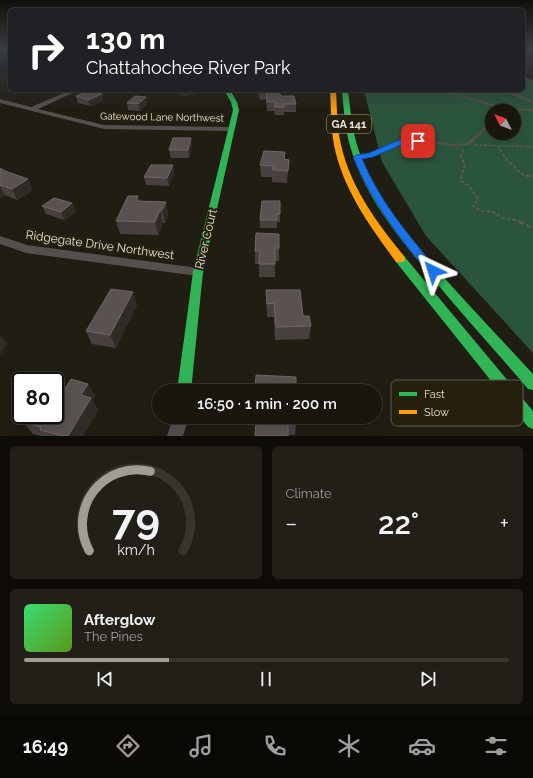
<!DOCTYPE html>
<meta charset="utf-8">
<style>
body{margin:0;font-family:Raleway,sans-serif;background:#211f17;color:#f1f3f6;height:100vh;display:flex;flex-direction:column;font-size:15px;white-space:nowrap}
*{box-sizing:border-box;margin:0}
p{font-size:13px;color:#9f9f9e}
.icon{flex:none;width:22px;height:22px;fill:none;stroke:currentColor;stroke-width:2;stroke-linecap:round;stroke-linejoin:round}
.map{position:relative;height:436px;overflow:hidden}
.drawer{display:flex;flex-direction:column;gap:10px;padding:10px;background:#0d0c08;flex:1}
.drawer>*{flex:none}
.top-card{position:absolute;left:8px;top:8px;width:517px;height:84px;border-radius:6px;box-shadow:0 4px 16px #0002,0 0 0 1px #36352e;background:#202124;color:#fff;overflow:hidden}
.needle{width:26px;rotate:312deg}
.fabs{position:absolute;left:485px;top:104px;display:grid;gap:8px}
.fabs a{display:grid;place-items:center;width:36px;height:36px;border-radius:50%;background:#18160e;box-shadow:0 4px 16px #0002,0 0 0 1px #36352e;font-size:20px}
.speed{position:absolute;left:12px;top:372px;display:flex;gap:8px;font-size:20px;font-weight:700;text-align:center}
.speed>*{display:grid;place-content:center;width:52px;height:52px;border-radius:50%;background:#18160e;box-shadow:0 4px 16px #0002,0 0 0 1px #36352e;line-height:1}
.speed .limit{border:2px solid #111;border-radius:6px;background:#fff;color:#111}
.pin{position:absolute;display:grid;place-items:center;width:34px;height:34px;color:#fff;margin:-17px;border-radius:8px;box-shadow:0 2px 6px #0006}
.me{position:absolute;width:44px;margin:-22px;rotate:319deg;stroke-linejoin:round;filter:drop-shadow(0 0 3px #0008)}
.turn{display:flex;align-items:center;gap:14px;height:84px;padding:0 12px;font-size:18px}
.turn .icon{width:52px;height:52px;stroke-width:2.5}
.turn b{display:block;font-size:28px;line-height:34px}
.big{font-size:30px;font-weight:600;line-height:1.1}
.drawer .card{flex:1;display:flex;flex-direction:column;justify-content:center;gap:6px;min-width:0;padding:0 14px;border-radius:6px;background:#211f17}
.drawer .dial{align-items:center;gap:0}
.dial svg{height:104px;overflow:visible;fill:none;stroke:#36352e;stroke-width:7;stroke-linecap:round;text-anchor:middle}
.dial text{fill:#f1f3f6;stroke:none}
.song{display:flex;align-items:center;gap:12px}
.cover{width:48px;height:48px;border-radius:6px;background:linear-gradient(135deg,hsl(140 70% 55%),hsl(90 70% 35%))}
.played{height:4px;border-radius:2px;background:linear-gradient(90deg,#a09d92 30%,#36352e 30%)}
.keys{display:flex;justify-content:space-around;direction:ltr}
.heat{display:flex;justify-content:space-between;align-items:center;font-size:22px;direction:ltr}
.drawer .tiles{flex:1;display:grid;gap:10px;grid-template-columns:1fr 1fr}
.card:last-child{grid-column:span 2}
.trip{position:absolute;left:152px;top:384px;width:230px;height:40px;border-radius:20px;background:#18160e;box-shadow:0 4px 16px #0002,0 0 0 1px #36352e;font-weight:600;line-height:40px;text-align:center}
.menu{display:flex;height:64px;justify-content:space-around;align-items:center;background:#0a0906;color:#9f9f9e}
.menu .icon{width:28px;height:28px}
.menu .on{color:#a09d92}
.menu b{font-size:18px;color:#f1f3f6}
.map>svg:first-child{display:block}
.forest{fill:#2b543d;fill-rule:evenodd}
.water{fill:#030e0f}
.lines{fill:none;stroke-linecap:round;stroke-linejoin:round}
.path-far3{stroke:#5c5855;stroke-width:1;stroke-dasharray:2 1;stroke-linecap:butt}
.path-far2{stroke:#5c5855;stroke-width:1.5;stroke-dasharray:3 1.5;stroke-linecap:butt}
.path-far1{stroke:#5c5855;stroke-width:2;stroke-dasharray:3.5 2;stroke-linecap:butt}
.path{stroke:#5c5855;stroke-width:2.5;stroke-dasharray:4.5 2.5;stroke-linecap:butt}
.lane{fill:#54504e;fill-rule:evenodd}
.street{fill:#54504e;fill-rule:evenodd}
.fast{fill:#30b455;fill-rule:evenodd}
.slow{fill:#ff9f0a;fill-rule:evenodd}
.wall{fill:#48403f}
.shaded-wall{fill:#312b27}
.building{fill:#595250;stroke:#6f6865}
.route{fill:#1a73e8;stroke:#114b97}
.labels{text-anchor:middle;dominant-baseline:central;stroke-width:4;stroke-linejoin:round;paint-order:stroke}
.far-street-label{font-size:10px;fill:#e5e2d6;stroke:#25200e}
.shield{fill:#25200e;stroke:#aba89a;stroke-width:1}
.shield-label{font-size:11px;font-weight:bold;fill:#e5e2d6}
.street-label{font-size:12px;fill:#e5e2d6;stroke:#25200e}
.key{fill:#25200e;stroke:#5f5a4a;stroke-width:1}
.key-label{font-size:11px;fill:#e5e2d6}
</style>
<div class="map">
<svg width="533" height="436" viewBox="0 0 533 436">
<rect width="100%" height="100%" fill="#201d13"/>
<path class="forest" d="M523,77L533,80V353L426,236L382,162L364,90H523ZM492,111H514V133H492Z"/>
<path class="water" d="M10,57V72L0,73V58Z"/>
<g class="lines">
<path class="path-far3" d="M523,80L533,82"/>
<g class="path-far2">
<path d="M475,145L533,147"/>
<path d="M498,147L501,150"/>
</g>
<g class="path-far1">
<path d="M463,149L461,157C469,169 461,169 461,181L469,186L478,199L473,206L481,211L493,212L505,219L517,220L522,223"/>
<path d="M500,149L507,161L513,165L520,173L526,176H533"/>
</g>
<path class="path" d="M520,222L533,228"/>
<g class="lane">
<path d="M438,90H443L505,108L533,109V111L505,110Z"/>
<path d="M496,90C509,90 521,96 533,101V103L510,94Z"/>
<path d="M491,111H492V124L469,145L453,146L433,143H402L371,156L358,158L356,157L358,156L369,154L401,141H433L453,144L467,143L488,124Z"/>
</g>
<g class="street">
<path d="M71,90H79L38,109L104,125L231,127L235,129L231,131L104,129L0,103V99L31,107Z"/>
<path d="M0,236L27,245L198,268L202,269L204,272L202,275L198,276L26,253L0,244Z"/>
<path d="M173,417H189L183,436H167Z"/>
</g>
<g class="fast">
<path d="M224,90H230L237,102L239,110L203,272L191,391H177L193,272L233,110L231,102Z"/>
<path d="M345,90L348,92C351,112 352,132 359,151C374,195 403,231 433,265C465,302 500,338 533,374V390L528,389C494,349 458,310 425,269C396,234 364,194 351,149C345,130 344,111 342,92Z"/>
<path d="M400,255L404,256L533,411V429L528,427L396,262L395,259L396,256Z"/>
</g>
<path class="slow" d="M330,90H336C337,108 337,127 341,145C351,188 377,223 404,256L405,259L404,262H396C370,226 343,190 334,145C331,127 331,108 330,90Z"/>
</g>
<g class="wall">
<path d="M523,49H533V53L523,51Z"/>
<path d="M179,90H194L195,94L182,96Z"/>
<path d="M257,90H278L281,96L296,104V112H284V115H275L274,111H267L266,99L260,100Z"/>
<path d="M102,94L103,101L90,106L78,103L76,96Z"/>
<path d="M146,97L147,104L140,111L128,110L127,103Z"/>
<path d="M192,146L189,158H171L169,150Z"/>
<path d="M285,159L288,171L287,183L272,182V177H261L260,165Z"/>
<path d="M173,165L174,173L169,186L146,185L144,177Z"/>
<path d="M0,168L33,190L17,200L5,195L0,198Z"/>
<path d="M138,196L140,201L166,202L168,214L165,223H163L158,235L120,234L116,221Z"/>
<path d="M262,201L280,214V222H277V228H260V220Z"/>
<path d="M72,203L76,212L64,220L46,214L42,206Z"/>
<path d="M279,234V261H275V277H259V264H255V251Z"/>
<path d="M266,290L303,316L311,326L309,339L275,340L274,317H267Z"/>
<path d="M137,305L116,348L92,344L86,331Z"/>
<path d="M88,384L95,396L92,401L98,410L83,436H41L33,434L23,422L55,415Z"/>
<path d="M264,417L296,423L295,435H288L264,423Z"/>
</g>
<g class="shaded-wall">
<path d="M181,90H194L195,94L182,96Z"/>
<path d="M102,94L103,101L90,106L88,100Z"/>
<path d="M146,97L147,104L140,111L138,104Z"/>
<path d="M191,138L192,146L189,158L188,150Z"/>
<path d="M173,165L174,173L169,186L167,178Z"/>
<path d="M28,179L33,190L17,200L12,189Z"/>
<path d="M0,186L5,195L0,198Z"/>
<path d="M138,196L142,209L136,201Z"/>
<path d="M166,202L168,214L165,223L162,210Z"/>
<path d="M72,203L76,212L64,220L61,212Z"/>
<path d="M160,210L163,223L158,235L155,222Z"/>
<path d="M133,292L137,305L116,348L110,335Z"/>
<path d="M0,334L7,344L0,355Z"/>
<path d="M88,384L95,396L92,401L98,410L83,436H68L81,395Z"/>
</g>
<g class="building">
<path d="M260,90H278L281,96H294L296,104H284V107H275V102H267L266,91L260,92Z"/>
<path d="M89,91L102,94L88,100L76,96Z"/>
<path d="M135,96L146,97L138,104L127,103Z"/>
<path d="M173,138H191L188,150H169Z"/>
<path d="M264,151L285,152L284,159L289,160L288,171L273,170V166L260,165Z"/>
<path d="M151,165H173L167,178L144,177Z"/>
<path d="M0,168L5,171L28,179L12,189L0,185Z"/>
<path d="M128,196H138L136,201L166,202L162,210H160L155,222L116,221Z"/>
<path d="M54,198L72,203L61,212L42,206Z"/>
<path d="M262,201H280V214H277V220H260Z"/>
<path d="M256,233L279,234V248H275V264H259L260,251H255Z"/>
<path d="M111,289L133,292L110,335L86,331Z"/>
<path d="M266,290H300L303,316H309L311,326L276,327L274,303L267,304Z"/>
<path d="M256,375L296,377V391H255Z"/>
<path d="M71,379L88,384L81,395L91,398L68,436H63L40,430L41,427L23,422L28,415H55V404Z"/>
<path d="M264,417H296V423H288V436H255L256,422L264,423Z"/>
</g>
<linearGradient id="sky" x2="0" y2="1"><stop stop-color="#12100a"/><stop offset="0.45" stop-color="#3c4044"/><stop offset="1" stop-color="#3c4044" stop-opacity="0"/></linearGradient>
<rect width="533" height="110" fill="url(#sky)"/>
<path class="route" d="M418,139L420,140V143L403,144L373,157L362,159C381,203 406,232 436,268L438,271L436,274H429C398,236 372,202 353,157L357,155L369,153L399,140Z"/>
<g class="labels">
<g class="far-street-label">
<text transform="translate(162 117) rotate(1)">Gatewood Lane Northwest</text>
</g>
<rect class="shield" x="327" y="115" width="44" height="18" rx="3"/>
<g class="shield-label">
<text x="349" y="124">GA 141</text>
</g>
<g class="street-label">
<text transform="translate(206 239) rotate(-77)">River Court</text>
<text transform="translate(100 245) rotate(8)">Ridgegate Drive Northwest</text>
</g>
</g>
<rect x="391" y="380" width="132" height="46" rx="6" class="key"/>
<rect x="399" y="392" width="18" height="4" fill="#30b455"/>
<rect x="399" y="410" width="18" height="4" fill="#ff9f0a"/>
<g class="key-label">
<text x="424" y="398">Fast</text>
<text x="424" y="416">Slow</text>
</g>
</svg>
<div class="fabs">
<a><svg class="needle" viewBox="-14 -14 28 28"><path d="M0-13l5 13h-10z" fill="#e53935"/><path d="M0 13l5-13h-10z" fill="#9f9f9e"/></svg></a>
</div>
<div class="speed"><div class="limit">80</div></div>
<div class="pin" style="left:418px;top:141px;background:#d93025"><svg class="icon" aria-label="arrive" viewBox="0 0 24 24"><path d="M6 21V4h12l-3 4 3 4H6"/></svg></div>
<svg class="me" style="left:433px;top:271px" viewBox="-20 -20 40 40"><path d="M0-17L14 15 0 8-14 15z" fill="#1a73e8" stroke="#fff" stroke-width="4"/></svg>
<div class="trip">16:50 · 1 min · 200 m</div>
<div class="top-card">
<div class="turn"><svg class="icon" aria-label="right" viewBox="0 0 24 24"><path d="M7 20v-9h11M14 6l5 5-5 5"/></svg><div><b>130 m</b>Chattahochee River Park</div></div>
</div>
</div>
<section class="drawer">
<div class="tiles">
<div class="card dial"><svg viewBox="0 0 100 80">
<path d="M14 69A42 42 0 1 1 86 69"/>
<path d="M14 69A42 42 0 0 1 61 8" stroke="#a09d92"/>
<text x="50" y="56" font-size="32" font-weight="700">79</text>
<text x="50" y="72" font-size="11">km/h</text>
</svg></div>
<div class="card"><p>Climate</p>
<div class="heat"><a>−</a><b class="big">22°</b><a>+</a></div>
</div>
<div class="card">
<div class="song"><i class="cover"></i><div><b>Afterglow</b><p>The Pines</p></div></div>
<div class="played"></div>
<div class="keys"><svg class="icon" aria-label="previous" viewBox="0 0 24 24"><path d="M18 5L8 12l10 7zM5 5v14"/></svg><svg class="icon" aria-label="pause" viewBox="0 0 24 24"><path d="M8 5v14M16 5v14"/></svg><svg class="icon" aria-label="next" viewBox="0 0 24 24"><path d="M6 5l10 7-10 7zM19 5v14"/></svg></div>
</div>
</div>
</section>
<nav class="menu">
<b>16:49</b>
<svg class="icon on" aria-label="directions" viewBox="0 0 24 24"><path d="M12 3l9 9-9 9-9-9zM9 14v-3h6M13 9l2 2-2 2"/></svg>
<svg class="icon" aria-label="music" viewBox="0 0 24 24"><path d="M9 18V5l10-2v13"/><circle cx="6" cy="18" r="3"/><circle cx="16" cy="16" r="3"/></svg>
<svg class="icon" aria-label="phone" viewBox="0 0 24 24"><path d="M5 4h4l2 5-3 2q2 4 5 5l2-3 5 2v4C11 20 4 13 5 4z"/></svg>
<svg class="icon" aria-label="climate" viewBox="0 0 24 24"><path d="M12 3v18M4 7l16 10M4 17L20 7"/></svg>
<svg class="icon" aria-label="car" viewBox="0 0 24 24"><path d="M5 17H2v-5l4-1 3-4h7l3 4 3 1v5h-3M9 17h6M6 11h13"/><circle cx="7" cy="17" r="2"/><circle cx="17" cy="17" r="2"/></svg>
<svg class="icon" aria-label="filters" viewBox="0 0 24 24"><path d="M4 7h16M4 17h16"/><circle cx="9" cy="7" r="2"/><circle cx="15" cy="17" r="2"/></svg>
</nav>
